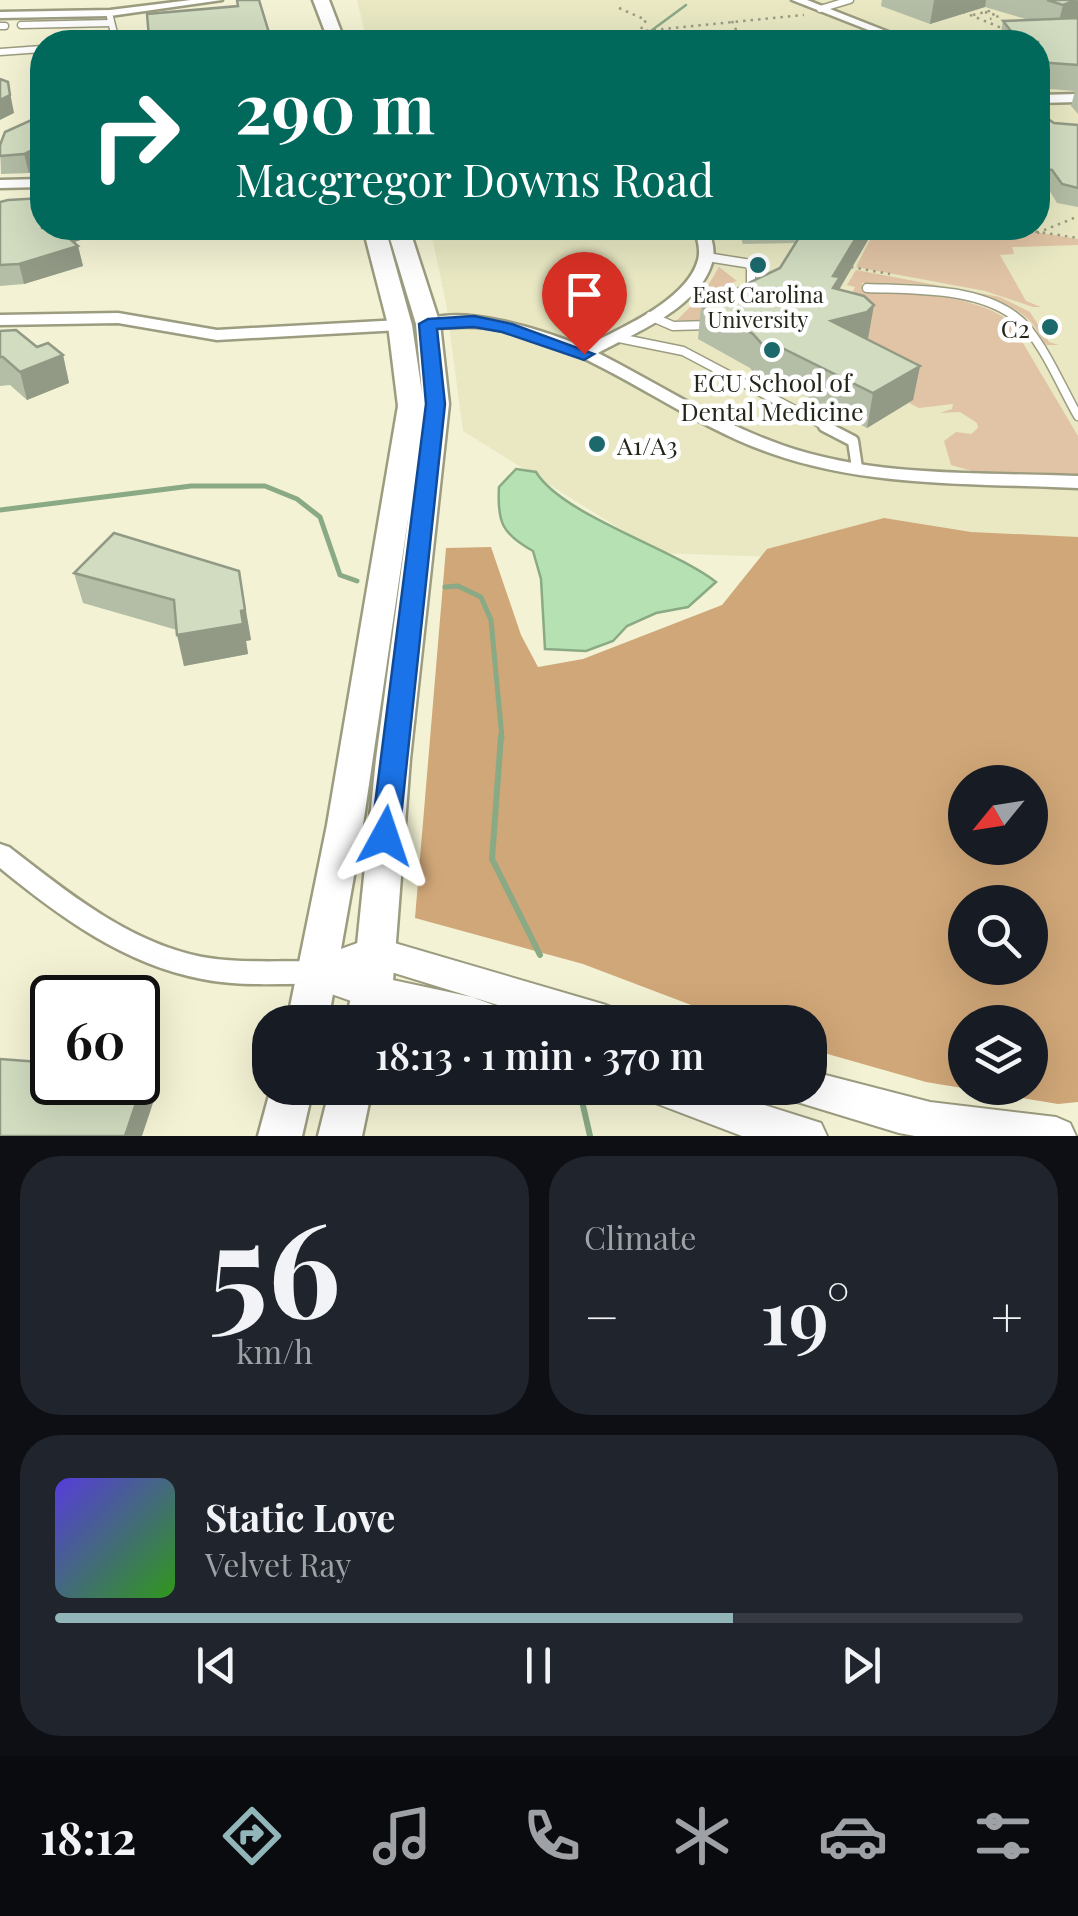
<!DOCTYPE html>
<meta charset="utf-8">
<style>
body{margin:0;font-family:"Playfair Display",serif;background:#20242c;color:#f1f3f6;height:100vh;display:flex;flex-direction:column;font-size:38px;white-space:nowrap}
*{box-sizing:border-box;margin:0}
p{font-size:32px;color:#9ea1a6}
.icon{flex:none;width:55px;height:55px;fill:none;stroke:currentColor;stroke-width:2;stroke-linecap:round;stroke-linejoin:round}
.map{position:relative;height:1136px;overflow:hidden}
.drawer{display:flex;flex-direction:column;gap:20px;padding:20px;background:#0d0f14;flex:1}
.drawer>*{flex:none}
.banner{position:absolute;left:30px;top:30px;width:1020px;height:210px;border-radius:40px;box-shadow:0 10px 40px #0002;background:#00695c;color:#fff;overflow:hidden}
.needle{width:65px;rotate:240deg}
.tools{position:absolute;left:948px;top:765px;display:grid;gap:20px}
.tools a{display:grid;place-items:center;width:100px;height:100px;border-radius:50%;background:#171b24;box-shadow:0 10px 40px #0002;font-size:50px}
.speed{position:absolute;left:30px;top:975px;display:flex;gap:20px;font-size:50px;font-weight:700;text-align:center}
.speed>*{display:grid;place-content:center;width:130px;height:130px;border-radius:50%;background:#171b24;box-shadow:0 10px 40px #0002;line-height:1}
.speed .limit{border:5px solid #111;border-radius:15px;background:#fff;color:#111}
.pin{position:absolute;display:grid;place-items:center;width:85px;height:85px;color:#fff;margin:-102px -42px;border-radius:50% 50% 50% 0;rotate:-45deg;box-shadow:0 0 10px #0007}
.pin .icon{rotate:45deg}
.me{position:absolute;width:110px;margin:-55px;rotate:5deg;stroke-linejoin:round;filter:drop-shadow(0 0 8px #0008)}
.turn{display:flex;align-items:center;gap:35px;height:210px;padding:0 40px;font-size:45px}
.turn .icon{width:130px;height:130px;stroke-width:2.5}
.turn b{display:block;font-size:70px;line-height:85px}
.big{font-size:75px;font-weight:600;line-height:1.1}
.drawer .tile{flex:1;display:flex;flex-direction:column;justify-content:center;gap:15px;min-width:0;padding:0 35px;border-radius:40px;background:#20242c}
.drawer .dial{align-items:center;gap:0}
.dial b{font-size:130px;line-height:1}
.song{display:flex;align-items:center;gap:30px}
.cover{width:120px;height:120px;border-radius:15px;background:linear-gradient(135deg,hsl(250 70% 55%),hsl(110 70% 35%))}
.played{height:10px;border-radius:5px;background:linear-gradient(90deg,#91b5b8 70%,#363941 70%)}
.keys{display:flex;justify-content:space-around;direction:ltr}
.heat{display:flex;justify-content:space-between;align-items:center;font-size:55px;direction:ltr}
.drawer .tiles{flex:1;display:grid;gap:20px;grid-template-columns:1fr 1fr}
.tile:last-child{grid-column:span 2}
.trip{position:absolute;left:252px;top:1005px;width:575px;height:100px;border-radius:40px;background:#171b24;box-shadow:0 10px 40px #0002;font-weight:600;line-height:100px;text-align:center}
.dock{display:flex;height:160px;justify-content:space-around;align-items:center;background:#090b0e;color:#9ea1a6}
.dock .icon{width:70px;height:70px}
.dock .current{color:#91b5b8}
.dock b{font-size:45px;color:#f1f3f6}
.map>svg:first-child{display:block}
.built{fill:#e9e8c3}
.green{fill:#e1c4a5}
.forest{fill:#d0a778;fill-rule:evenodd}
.water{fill:#b6e2b3;stroke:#8aa985;stroke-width:2.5}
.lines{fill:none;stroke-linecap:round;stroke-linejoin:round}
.stream-far2{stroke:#8aa985;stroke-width:2.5}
.stream-far1{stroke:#8aa985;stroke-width:5}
.stream{stroke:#8aa985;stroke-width:6}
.service-far2-casing{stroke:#9c9c80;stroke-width:9}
.service-far1-casing{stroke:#9c9c80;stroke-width:11}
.service-casing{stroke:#9c9c80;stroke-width:15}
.minor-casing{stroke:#9c9c80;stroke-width:5}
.secondary-casing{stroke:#9c9c80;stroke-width:4}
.primary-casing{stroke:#9c9c80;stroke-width:5}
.path{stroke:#9c9b85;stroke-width:2.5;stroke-dasharray:2.5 5;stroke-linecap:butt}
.service-far2{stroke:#fff;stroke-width:6}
.service-far1{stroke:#fff;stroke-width:8}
.service{stroke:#fff;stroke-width:10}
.minor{fill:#fff;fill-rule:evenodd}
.secondary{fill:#fff;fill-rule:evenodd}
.primary{fill:#fff;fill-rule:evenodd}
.wall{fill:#b4bda5}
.shaded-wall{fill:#929a86}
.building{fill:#d1dcc0;stroke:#929a86;stroke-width:2.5}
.route{fill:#1a73e8;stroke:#114b97;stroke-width:2.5}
.poi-dot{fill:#1c696c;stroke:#fff;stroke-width:4}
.labels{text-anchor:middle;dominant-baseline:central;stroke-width:9;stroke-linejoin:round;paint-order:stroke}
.far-poi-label{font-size:22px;fill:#25251a;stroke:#fff}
.poi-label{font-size:25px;fill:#25251a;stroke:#fff;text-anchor:end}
</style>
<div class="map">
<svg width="1078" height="1136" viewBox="0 0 1078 1136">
<rect width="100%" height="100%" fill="#f3f2d4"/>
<path class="built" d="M357,0H1078V567L659,553L463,431L446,303L430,228H1038V42H367Z"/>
<g class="green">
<path d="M876,228H1010L1078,239V245L1012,247L1014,254L1000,255L1026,301L1041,307H1033L985,291L856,267Z"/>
<path d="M719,267L737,281L733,282L734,296L701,312V320H677L703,294Z"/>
<path d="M856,270L1000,297L1030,312L1049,342L1059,345H1046C1040,337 1036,326 1028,319C989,283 912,283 862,283V291C911,295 968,292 1010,321L1078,436V477L979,473L951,465L944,441L956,432L971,434L978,428L977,423L960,412L939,413L952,409L953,404L919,408L909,403L913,400L838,324L855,287L847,285Z"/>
</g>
<path class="forest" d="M884,518L971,532L1078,537V1102L1058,1104L926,1082L810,1049V1022H736L583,964L415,918L446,548L491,547L521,635L538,667L583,659L722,605L767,549ZM965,782H1030V848H965ZM965,902H1030V968H965ZM965,1022H1030V1088H965Z"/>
<path class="water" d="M516,469L536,472C562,515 672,548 716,582L688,607L656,613L627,626L613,641L586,651L545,649L541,579L533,551C502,534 497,522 499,487Z"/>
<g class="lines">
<g class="stream-far2">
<path d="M644,36L686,5"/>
<path d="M726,42L765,32"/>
</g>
<g class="stream-far1">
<path d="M0,510L191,486H265L297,499L320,517L340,575L357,581"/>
<path d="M445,587L458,586L481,597L491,620L502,738"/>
</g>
<g class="stream">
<path d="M501,736L492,859L540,955"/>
<path d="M579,1088L590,1136"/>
</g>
<g class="service-far2-casing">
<g id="service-far2">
<path d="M820,9L850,0"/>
<path d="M21,25L111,23"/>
<path d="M0,26H5"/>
<path d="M979,38L981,42"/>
<path d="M108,42L116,41L110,17"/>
<path d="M0,52L42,49"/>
</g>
</g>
<g class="service-far1-casing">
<g id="service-far1">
<path d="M707,257L751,264V294"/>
<path d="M867,288C916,290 993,286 1028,329C1048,354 1062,388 1078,416"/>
<path d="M650,316L673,326L710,325"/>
<path d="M614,337L683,351L829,428"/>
</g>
</g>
<g class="service-casing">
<path id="service" d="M824,426L853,441L857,468"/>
</g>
<g class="minor-casing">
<g id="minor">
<path d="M191,0H222L110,16L0,18V12L110,10Z"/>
<path d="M792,0H807L914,42H899Z"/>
<path d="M1078,94V102L1038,103V95Z"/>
<path d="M42,179V187L0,188V180Z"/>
<path d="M694,228H708C711,237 715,248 713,259C702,307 636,332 598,353C659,384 718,423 782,445C876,478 980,472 1078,476V488C975,483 868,488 770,453C690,425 624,371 545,342C517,332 486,325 456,327C443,327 430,331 420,324C454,300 549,332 584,347C619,329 687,301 698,260C701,249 697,238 694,228Z"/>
<path d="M118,313L217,330L400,320L408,325L400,330L217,340L118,323L0,325V315Z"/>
<path d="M0,844L9,847C67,892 128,942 202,957C240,964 280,960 318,962L327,965L331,973L327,981L318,984C280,983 240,987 202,979C124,964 60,917 0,868Z"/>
</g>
</g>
<g class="secondary-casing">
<g id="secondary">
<path d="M374,937L606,1005L619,1010L625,1022H553L375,967L360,973L472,997L507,1010L513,1022C435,1027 377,1013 305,984L300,973L305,962Z"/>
<path d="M810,1071L930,1102L1056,1117L1070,1123L1076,1136H915L899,1133L794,1101L789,1088H810Z"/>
<path d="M644,1088H711L821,1123L827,1136H742L650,1101Z"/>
</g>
</g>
<g class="primary-casing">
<g id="primary">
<path d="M313,0H329L345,42H329Z"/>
<path d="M363,228H385L412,325L422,393L416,324L387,228H409L440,324L449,404L410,759L392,994L385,1022H345L352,994L376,759L409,512L363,825L328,1022H287L327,825L398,406L388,325Z"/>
<path d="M271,1088H313L302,1136H258Z"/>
<path d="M330,1088H372L362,1136H318Z"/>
</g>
</g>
<g class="path">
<path d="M619,8L646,20L641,29"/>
<path d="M963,12L1004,29"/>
<path d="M985,12L999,16L990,19"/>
<path d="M973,15L993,10"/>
<path d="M732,21L738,34L755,42"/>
<path d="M468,42L503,36L605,41L643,31L804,15"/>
<path d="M1038,200H1043"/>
<path d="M1013,228L1078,238"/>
<path d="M1037,233L1074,218"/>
<path d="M851,267L890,274"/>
</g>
<use href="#service-far2" class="service-far2"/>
<use href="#service-far1" class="service-far1"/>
<use href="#service" class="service"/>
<use href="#minor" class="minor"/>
<use href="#secondary" class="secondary"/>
<use href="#primary" class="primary"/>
</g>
<g class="wall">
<path d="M882,0H1078V114L1071,106L1075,91L1038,88V42H999L1003,21L1029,20L985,7L930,24L881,6Z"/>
<path d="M1038,112L1054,123L1078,125V207L1057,203L1048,188H1041L1038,184Z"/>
<path d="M0,145L40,157L36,169L29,173L1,174Z"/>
<path d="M0,202L86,238L74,242L78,246L83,266L24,284L0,286Z"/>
<path d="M737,228H875L839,290L868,339L920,366L913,400L867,428L780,383L758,378L750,368L698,339L701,306L780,268L796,243L743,244Z"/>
<path d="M0,331L37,347L63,355L69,383L27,400L10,385L0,386Z"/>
<path d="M239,571L251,640L246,641L248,654L184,666L177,630L83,603L74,573Z"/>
</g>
<g class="shaded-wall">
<path d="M934,0H986L985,7L930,24Z"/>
<path d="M1078,0V22L1057,29L1063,5Z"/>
<path d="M261,36H270L271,42H262Z"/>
<path d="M8,82L14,113L0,120V100Z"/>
<path d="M42,134V155L40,157L36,169L29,173L24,154L36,138Z"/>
<path d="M56,228H83L86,238L61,247Z"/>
<path d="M862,228H875L837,293L835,310L833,276Z"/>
<path d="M78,246L83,266L24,284L19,264Z"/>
<path d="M874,305L868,339L831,321Z"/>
<path d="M63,355L69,383L27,400L20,372Z"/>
<path d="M920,366L913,400L867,428L873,393Z"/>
<path d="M239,571L251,640L246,641L248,654L184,666L177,635L241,611Z"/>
<path d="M148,1068L156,1094L142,1136H125Z"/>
</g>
<g class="building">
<path d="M237,0H259L270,36H261L263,42H126V40L149,38L147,14L238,6Z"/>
<path d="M1047,0H1076L1063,5Z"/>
<path d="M1078,18V65L1038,62V42H1014L1006,31H1011L1003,21Z"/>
<path d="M836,36L839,41H875L876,42H800L799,39Z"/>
<path d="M0,79L8,82L10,95L0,100Z"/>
<path d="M1038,112L1054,123L1078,125V188L1062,184L1052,170L1045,169L1038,160V125H1039L1038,122Z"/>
<path d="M42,114V134L36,138L32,150L24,154L0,156V145L5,132L34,119V115Z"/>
<path d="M42,198V228H57L78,246L19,264L0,265V202L8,200Z"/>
<path d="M805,228H862L833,276L840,277L833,288L864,296L874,305L867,312L831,321L920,366L873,393L784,349L762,344L753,334L701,306L780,268Z"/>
<path d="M16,330L37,347L48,343L63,355L20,372L3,357H0V331Z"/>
<path d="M114,533L239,571L245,610L241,611L243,624L177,635L174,600L74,573Z"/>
<path d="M0,1059L52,1063V1082H138V1068H148L125,1136H0Z"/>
</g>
<path class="route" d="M474,316L512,324L594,354L584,360L502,332L474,327L437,329L445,404L399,836L395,844L385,847L375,844L371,836L426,404L419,324L428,319Z"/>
<g class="poi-dot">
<circle cx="758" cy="265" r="10"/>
<circle cx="1050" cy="327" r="10"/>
<circle cx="772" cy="350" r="10"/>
<circle cx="597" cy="444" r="10"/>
</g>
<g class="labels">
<g class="far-poi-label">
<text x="758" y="294">East Carolina<tspan x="758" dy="25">University</tspan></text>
</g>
<g class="poi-label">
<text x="1030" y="327">C2</text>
<text x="772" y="381" text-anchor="middle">ECU School of<tspan x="772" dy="29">Dental Medicine</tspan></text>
<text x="617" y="444" text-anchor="start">A1/A3</text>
</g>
</g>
</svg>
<div class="tools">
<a><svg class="needle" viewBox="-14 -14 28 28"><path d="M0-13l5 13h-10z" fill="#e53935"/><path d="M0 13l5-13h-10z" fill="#9ea1a6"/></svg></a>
<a><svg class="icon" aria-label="search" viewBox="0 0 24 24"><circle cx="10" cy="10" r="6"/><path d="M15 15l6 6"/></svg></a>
<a><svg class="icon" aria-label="layers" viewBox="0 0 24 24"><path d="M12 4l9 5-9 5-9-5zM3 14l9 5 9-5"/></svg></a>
</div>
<div class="speed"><div class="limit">60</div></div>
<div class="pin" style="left:584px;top:354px;background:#d93025"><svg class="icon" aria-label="arrive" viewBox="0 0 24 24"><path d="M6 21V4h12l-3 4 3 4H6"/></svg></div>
<svg class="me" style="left:385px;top:836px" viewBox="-20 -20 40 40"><path d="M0-17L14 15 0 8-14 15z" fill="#1a73e8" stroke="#fff" stroke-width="4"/></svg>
<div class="trip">18:13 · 1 min · 370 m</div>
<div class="banner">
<div class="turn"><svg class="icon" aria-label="right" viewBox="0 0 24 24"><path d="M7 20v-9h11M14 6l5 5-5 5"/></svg><div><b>290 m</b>Macgregor Downs Road</div></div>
</div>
</div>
<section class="drawer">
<div class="tiles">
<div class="tile dial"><b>56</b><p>km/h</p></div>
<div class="tile"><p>Climate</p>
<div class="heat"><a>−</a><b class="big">19°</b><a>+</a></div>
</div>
<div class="tile">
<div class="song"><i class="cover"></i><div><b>Static Love</b><p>Velvet Ray</p></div></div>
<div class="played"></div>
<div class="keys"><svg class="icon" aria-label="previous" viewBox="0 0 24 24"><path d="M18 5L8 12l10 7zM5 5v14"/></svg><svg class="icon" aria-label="pause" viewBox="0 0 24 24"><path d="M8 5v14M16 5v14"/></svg><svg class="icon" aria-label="next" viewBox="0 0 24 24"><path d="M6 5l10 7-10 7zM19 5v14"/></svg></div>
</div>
</div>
</section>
<nav class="dock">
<b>18:12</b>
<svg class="icon current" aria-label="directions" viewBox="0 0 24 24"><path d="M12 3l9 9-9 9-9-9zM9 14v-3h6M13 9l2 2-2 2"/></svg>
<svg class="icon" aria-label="music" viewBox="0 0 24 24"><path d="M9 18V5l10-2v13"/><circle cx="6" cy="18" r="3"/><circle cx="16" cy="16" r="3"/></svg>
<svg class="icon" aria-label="phone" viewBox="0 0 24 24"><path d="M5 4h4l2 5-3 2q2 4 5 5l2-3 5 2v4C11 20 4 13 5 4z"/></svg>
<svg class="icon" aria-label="climate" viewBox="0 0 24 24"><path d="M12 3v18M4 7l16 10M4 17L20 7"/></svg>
<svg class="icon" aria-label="car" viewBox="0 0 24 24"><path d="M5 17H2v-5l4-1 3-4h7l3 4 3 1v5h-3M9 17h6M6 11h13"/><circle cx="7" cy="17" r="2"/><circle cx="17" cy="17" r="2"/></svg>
<svg class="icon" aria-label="filters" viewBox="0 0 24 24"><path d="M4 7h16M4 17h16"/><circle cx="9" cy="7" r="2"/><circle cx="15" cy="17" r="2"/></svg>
</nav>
